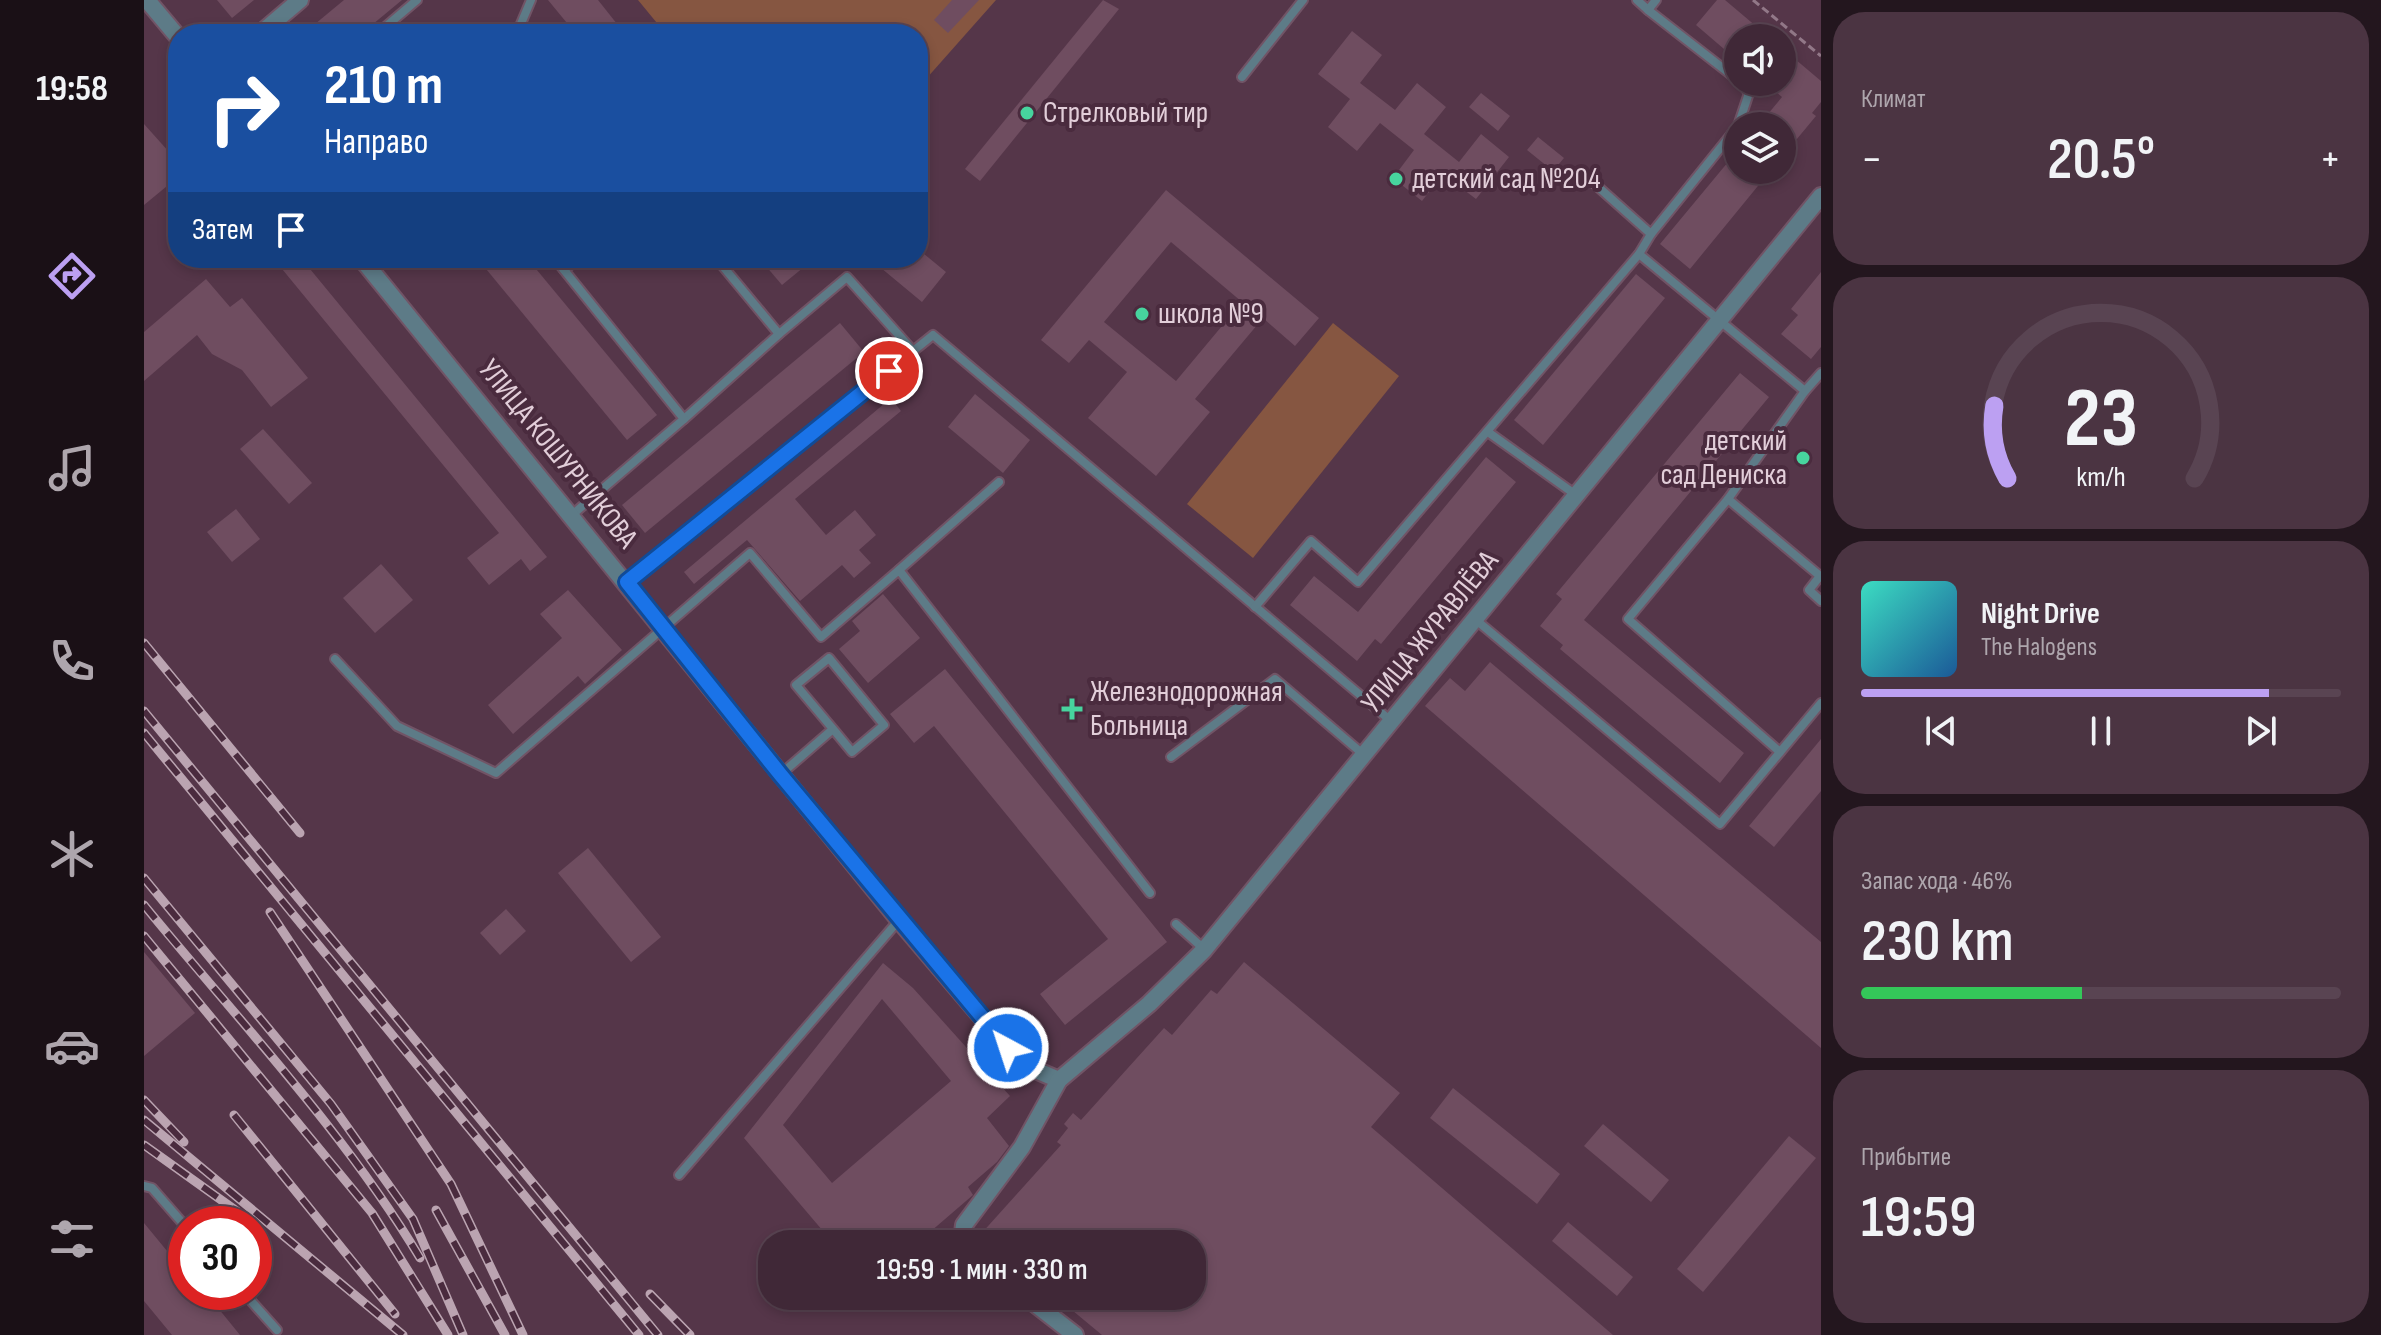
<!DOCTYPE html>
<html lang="ru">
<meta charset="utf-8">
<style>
body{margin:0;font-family:"Sofia Sans Condensed",sans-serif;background:#4b3442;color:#f1f3f6;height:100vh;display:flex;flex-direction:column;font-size:30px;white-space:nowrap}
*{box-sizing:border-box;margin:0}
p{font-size:26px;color:#aea6ad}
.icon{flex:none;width:44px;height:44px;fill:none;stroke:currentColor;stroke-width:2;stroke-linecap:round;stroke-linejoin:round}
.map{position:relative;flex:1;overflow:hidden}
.sheet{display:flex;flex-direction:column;gap:12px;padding:12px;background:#23161e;width:560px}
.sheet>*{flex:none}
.hud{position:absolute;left:24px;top:24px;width:760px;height:244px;border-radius:32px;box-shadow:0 4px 12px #0003,0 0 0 2px #594452;background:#1a4fa0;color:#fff;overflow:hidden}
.fabs{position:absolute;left:1580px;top:24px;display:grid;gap:16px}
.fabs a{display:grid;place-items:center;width:72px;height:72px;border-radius:50%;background:#402837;box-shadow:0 4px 12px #0003,0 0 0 2px #594452;font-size:40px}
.speed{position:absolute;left:24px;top:1206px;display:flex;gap:16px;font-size:40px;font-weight:700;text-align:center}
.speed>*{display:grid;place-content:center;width:104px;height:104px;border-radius:50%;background:#402837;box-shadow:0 4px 12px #0003,0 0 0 2px #594452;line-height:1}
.speed .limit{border:12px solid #d22;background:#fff;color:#111}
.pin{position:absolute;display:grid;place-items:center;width:68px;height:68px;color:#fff;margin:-34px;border:4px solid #fff;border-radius:50%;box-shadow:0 2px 8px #0007}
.me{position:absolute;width:88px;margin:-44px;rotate:320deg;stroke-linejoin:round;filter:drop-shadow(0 0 6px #0008)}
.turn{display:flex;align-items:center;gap:28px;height:168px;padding:0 24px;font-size:36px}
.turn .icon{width:104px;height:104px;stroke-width:2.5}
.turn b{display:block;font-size:56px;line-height:68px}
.then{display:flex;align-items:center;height:76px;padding:0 24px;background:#0003;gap:16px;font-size:30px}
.big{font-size:60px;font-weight:600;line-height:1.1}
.sheet .card{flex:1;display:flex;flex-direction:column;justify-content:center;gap:12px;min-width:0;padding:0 28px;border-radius:32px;background:#4b3442}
.sheet .dial{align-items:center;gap:0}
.dial svg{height:208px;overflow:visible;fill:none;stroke:#594452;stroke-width:7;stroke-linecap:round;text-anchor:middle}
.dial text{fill:#f1f3f6;stroke:none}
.song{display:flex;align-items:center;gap:24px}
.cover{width:96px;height:96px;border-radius:12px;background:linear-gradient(135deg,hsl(170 70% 55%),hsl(210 70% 35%))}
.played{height:8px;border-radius:4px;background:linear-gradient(90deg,#bca0f2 85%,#594452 85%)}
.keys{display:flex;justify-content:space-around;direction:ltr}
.heat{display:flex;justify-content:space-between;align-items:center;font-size:44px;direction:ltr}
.charge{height:12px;border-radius:6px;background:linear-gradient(90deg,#34c759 46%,#594452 0)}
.trip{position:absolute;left:614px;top:1230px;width:448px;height:80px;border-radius:32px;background:#402837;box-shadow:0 4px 12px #0003,0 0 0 2px #594452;font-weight:600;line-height:80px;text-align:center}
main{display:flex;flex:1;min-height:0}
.menu{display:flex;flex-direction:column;width:144px;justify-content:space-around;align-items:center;background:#1a1016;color:#aea6ad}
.menu .icon{width:56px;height:56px}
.menu .active{color:#bca0f2}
.menu b{font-size:36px;color:#f1f3f6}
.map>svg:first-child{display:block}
.green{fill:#865641}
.building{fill:#6f4d60;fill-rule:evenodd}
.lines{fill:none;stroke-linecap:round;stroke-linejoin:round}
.lane-casing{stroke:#715466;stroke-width:12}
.street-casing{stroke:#715466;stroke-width:20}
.path{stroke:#927888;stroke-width:3;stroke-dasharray:8 4;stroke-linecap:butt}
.lane{stroke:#5d7b87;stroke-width:8}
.street{stroke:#5d7b87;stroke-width:16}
.rail-casing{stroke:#bba4b1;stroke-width:9}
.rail{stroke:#4a2b3e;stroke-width:6;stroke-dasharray:18;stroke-linecap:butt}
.route-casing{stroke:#114b97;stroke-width:20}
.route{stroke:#1a73e8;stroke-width:14}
.poi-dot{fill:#47d49e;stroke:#4a2b3e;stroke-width:3}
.labels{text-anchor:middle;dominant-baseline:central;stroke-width:8;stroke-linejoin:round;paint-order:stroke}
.poi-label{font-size:30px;fill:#e2ced9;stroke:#4a2b3e;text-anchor:start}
.street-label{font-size:30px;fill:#e2ced9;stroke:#4a2b3e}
</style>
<main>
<nav class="menu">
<b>19:58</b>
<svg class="icon active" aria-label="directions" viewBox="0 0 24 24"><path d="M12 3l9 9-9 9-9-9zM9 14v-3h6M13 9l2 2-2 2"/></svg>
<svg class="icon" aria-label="music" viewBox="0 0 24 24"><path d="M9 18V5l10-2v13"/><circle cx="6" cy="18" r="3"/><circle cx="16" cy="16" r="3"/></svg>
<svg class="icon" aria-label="phone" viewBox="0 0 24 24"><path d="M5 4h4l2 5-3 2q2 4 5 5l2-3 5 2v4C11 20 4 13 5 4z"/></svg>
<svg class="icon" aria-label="climate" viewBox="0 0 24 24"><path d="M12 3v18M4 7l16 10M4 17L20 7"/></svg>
<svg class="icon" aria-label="car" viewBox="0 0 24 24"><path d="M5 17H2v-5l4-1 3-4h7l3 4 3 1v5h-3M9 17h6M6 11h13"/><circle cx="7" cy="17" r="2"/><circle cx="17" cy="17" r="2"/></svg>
<svg class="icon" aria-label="filters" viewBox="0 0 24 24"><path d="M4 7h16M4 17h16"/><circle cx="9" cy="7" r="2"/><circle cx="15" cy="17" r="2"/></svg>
</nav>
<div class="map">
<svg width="1677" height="1335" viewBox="0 0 1677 1335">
<rect width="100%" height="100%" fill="#553649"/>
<g class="green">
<path d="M494,0H852L774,88V34H522Z"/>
<path d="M1189,323L1255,376L1109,558L1043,504Z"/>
</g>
<g class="building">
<path d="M73,0H110L88,18Z"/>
<path d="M200,0H258L217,34H159Z"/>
<path d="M404,0H454L481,34H432Z"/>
<path d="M808,0H835L804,33L790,20Z"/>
<path d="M959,0L975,9L836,181L821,169Z"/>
<path d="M1573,0H1581L1626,38H1594V61L1552,25Z"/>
<path d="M1208,31L1238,55L1216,83L1251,110L1273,83L1302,107L1280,134L1315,162L1337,134L1365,157L1332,199L1299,174L1278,201L1249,178L1270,150L1236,123L1213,151L1184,127L1206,99L1174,74Z"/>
<path d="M1638,48L1677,81V102L1668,113L1672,116L1638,157V126H1614L1638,97L1620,82H1638Z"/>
<path d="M1337,93L1366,116L1354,131L1325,107Z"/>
<path d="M0,124L34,162V177L0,205Z"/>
<path d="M1394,137L1420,158L1409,171L1383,150Z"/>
<path d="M1594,150V170H1627L1546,269L1516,244Z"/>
<path d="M1022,190L1175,318L1151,346L1119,318L1051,399L1066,412L1012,476L944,418L983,372L945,340L925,363L897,340ZM1027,242L1098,302L1032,381L960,322Z"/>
<path d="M774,249L802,272L778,302L725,258H774Z"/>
<path d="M129,258H157L403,557L386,571L377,559L345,585L323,558L355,533Z"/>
<path d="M333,258H383L513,415L483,440Z"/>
<path d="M615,258H671L638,285Z"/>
<path d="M1677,272V347L1667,359L1637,334L1654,315L1647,309Z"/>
<path d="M1492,274L1521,298L1399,445L1370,420Z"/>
<path d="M62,279L86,307L98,298L164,378L127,407L98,370L68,354L53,335L0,381V332Z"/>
<path d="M696,323L720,352L501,533L478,505Z"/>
<path d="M1596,373L1625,397L1440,620L1600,753L1576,783L1416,649L1419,645L1396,626L1418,599L1412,594Z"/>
<path d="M831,394L886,440L859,473L804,427Z"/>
<path d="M747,398L757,411L651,499L682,535L711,510L732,535L715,550L727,563L710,578L698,565L656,601L603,540L550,584L540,572Z"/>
<path d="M119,429L168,483L145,504L96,449Z"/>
<path d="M1342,457L1372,482L1237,644L1231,639L1213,661L1146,605L1170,576L1214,612Z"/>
<path d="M92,509L116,539L88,562L63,532Z"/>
<path d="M237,564L269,600L231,633L199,598Z"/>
<path d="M424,590L478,650L441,684L434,676L369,734L344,705L418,638L396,614Z"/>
<path d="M739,594L776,638L724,683L695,649L716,631L708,621Z"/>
<path d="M1346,662L1677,942V1048L1281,706L1306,678L1321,691Z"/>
<path d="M801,669L1023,942L921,1025L896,994L964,939L790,726L770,743L746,714Z"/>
<path d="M1677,739V791L1630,847L1605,826Z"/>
<path d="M444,848L517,937L487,962L414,873Z"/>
<path d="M362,909L382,931L356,955L336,933Z"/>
<path d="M0,952L51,1013L0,1056Z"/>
<path d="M1100,962L1256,1093L1227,1127L1469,1335H958L911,1296H1048V1244H848L836,1235L917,1145L913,1142L924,1128L920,1124L929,1113L937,1120L1020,1028L1028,1035L1067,990L1073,994Z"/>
<path d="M739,963L769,988L866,1096L843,1118L865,1146L853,1162L824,1187L829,1195L786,1232L796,1244H740L730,1232L717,1244H690L600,1138ZM738,999L807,1081L688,1183L639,1125Z"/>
<path d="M1309,1088L1416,1174L1393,1204L1286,1118Z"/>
<path d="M1459,1124L1525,1180L1507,1202L1440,1146Z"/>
<path d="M1645,1136L1672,1158L1559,1292L1533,1269Z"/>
<path d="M1424,1222L1489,1277L1473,1296L1408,1241Z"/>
<path d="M0,1223L42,1274V1292H61L96,1335H28L0,1301Z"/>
</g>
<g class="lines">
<g class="lane-casing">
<g id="lane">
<path d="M1493,0L1504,10L1512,0"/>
<path d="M1504,10L1594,80"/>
<path d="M233,34L273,0"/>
<path d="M383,34L376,26L387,0"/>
<path d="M1098,77L1159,0"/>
<path d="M1594,126L1605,93L1596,82"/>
<path d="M1443,177L1507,234"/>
<path d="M1495,254L1661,391L1584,499L1484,619L1636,752"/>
<path d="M410,258L420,270"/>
<path d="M572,258L635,334L703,277L769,351"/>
<path d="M1661,391L1677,373"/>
<path d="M540,419L635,334"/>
<path d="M1344,432L1432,495"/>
<path d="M1584,499L1676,576L1665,590L1677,601"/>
<path d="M428,515L540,419L420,270L435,258"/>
<path d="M755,570L855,482"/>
<path d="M483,582L789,335L1247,721"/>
<path d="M1111,607L1167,541L1214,582L1495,254L1507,234L1594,126"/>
<path d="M1332,620L1576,824L1677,703"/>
<path d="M191,659L253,726L352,773L606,553L677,637L755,570L1006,893"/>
<path d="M1027,757L1131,679L1220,755"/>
<path d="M637,774L689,729L708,752L740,725L685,658L652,685L689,729"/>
<path d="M1032,924L1060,949"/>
<path d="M535,1175L755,920"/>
<path d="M0,1186L8,1188L42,1227"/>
<path d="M99,1292L133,1330"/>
</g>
</g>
<g class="street-casing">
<g id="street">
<path d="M3,0L34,37"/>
<path d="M116,34L156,0"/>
<path d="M217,258L755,920L864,1048L887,1068L915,1080"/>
<path d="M821,1244L818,1241L820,1225L878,1147L915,1080L1005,1004L1060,950L1677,196"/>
<path d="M881,1296L931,1335"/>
</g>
</g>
<path class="path" d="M1609,0L1677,56"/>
<use href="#lane" class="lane"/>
<use href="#street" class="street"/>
<g class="rail-casing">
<g id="rail">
<path d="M0,643L156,833"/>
<path d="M0,711L514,1335"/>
<path d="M0,733L495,1335"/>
<path d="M0,878L187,1104L269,1219L319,1335"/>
<path d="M0,905C94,1020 200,1131 276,1258"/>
<path d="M126,912L307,1184L379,1335"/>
<path d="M0,936L228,1213L304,1335"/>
<path d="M0,1100L40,1142"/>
<path d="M90,1115L251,1314"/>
<path d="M0,1120L259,1335"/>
<path d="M0,1145L94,1212"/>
<path d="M292,1210L361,1335"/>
<path d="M506,1294L546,1335"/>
</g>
</g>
<use href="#rail" class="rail"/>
</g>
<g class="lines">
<g class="route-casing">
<path id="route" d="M745,371L483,582L636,774L864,1048"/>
</g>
<use href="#route" class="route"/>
</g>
<g class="poi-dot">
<circle cx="883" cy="113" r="8"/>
<circle cx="1252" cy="179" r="8"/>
<circle cx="998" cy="314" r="8"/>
<circle cx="1659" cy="458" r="8"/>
<path d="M924 697h8v8h8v8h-8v8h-8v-8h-8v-8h8z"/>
</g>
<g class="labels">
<g class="poi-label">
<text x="899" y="113">Стрелковый тир</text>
<text x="1268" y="179">детский сад №204</text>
<text x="1014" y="314">школа №9</text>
<text x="1643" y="441" text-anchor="end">детский<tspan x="1643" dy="34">сад Дениска</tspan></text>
<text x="946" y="692">Железнодорожная<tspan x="946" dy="34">Больница</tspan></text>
</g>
<g class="street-label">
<text transform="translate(414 454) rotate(51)">УЛИЦА КОШУРНИКОВА</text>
<text transform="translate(1286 632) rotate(-51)">УЛИЦА ЖУРАВЛЁВА</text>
</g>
</g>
</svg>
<div class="fabs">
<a><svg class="icon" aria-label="sound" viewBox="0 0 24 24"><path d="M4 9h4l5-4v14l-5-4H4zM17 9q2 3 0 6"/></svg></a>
<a><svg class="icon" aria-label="layers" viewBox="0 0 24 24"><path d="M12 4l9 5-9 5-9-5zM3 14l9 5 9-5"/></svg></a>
</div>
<div class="speed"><div class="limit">30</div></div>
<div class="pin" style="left:745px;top:371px;background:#d93025"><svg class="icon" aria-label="arrive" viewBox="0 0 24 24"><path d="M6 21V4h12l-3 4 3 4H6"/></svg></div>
<svg class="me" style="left:864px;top:1048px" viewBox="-20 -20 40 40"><circle r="17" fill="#1a73e8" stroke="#fff" stroke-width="3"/><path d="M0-11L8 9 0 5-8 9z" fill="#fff"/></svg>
<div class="trip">19:59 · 1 мин · 330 m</div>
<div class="hud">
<div class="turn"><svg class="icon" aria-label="right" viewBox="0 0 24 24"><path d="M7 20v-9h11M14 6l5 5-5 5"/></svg><div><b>210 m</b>Направо</div></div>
<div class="then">Затем<svg class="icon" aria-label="arrive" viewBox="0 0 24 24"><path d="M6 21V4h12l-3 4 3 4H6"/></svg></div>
</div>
</div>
<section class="sheet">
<div class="card"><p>Климат</p>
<div class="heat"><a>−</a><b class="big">20.5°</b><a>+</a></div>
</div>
<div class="card dial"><svg viewBox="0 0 100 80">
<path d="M14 69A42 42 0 1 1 86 69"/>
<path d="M14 69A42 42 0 0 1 9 41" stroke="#bca0f2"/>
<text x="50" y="56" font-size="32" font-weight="700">23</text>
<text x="50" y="72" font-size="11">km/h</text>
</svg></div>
<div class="card">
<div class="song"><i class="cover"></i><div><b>Night Drive</b><p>The Halogens</p></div></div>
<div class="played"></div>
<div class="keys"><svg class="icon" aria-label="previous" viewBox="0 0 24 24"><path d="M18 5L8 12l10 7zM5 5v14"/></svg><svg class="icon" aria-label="pause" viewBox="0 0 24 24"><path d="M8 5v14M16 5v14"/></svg><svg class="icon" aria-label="next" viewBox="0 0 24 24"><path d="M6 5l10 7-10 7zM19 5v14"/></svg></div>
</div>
<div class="card"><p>Запас хода · 46%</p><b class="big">230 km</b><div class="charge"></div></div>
<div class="card"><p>Прибытие</p><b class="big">19:59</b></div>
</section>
</main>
